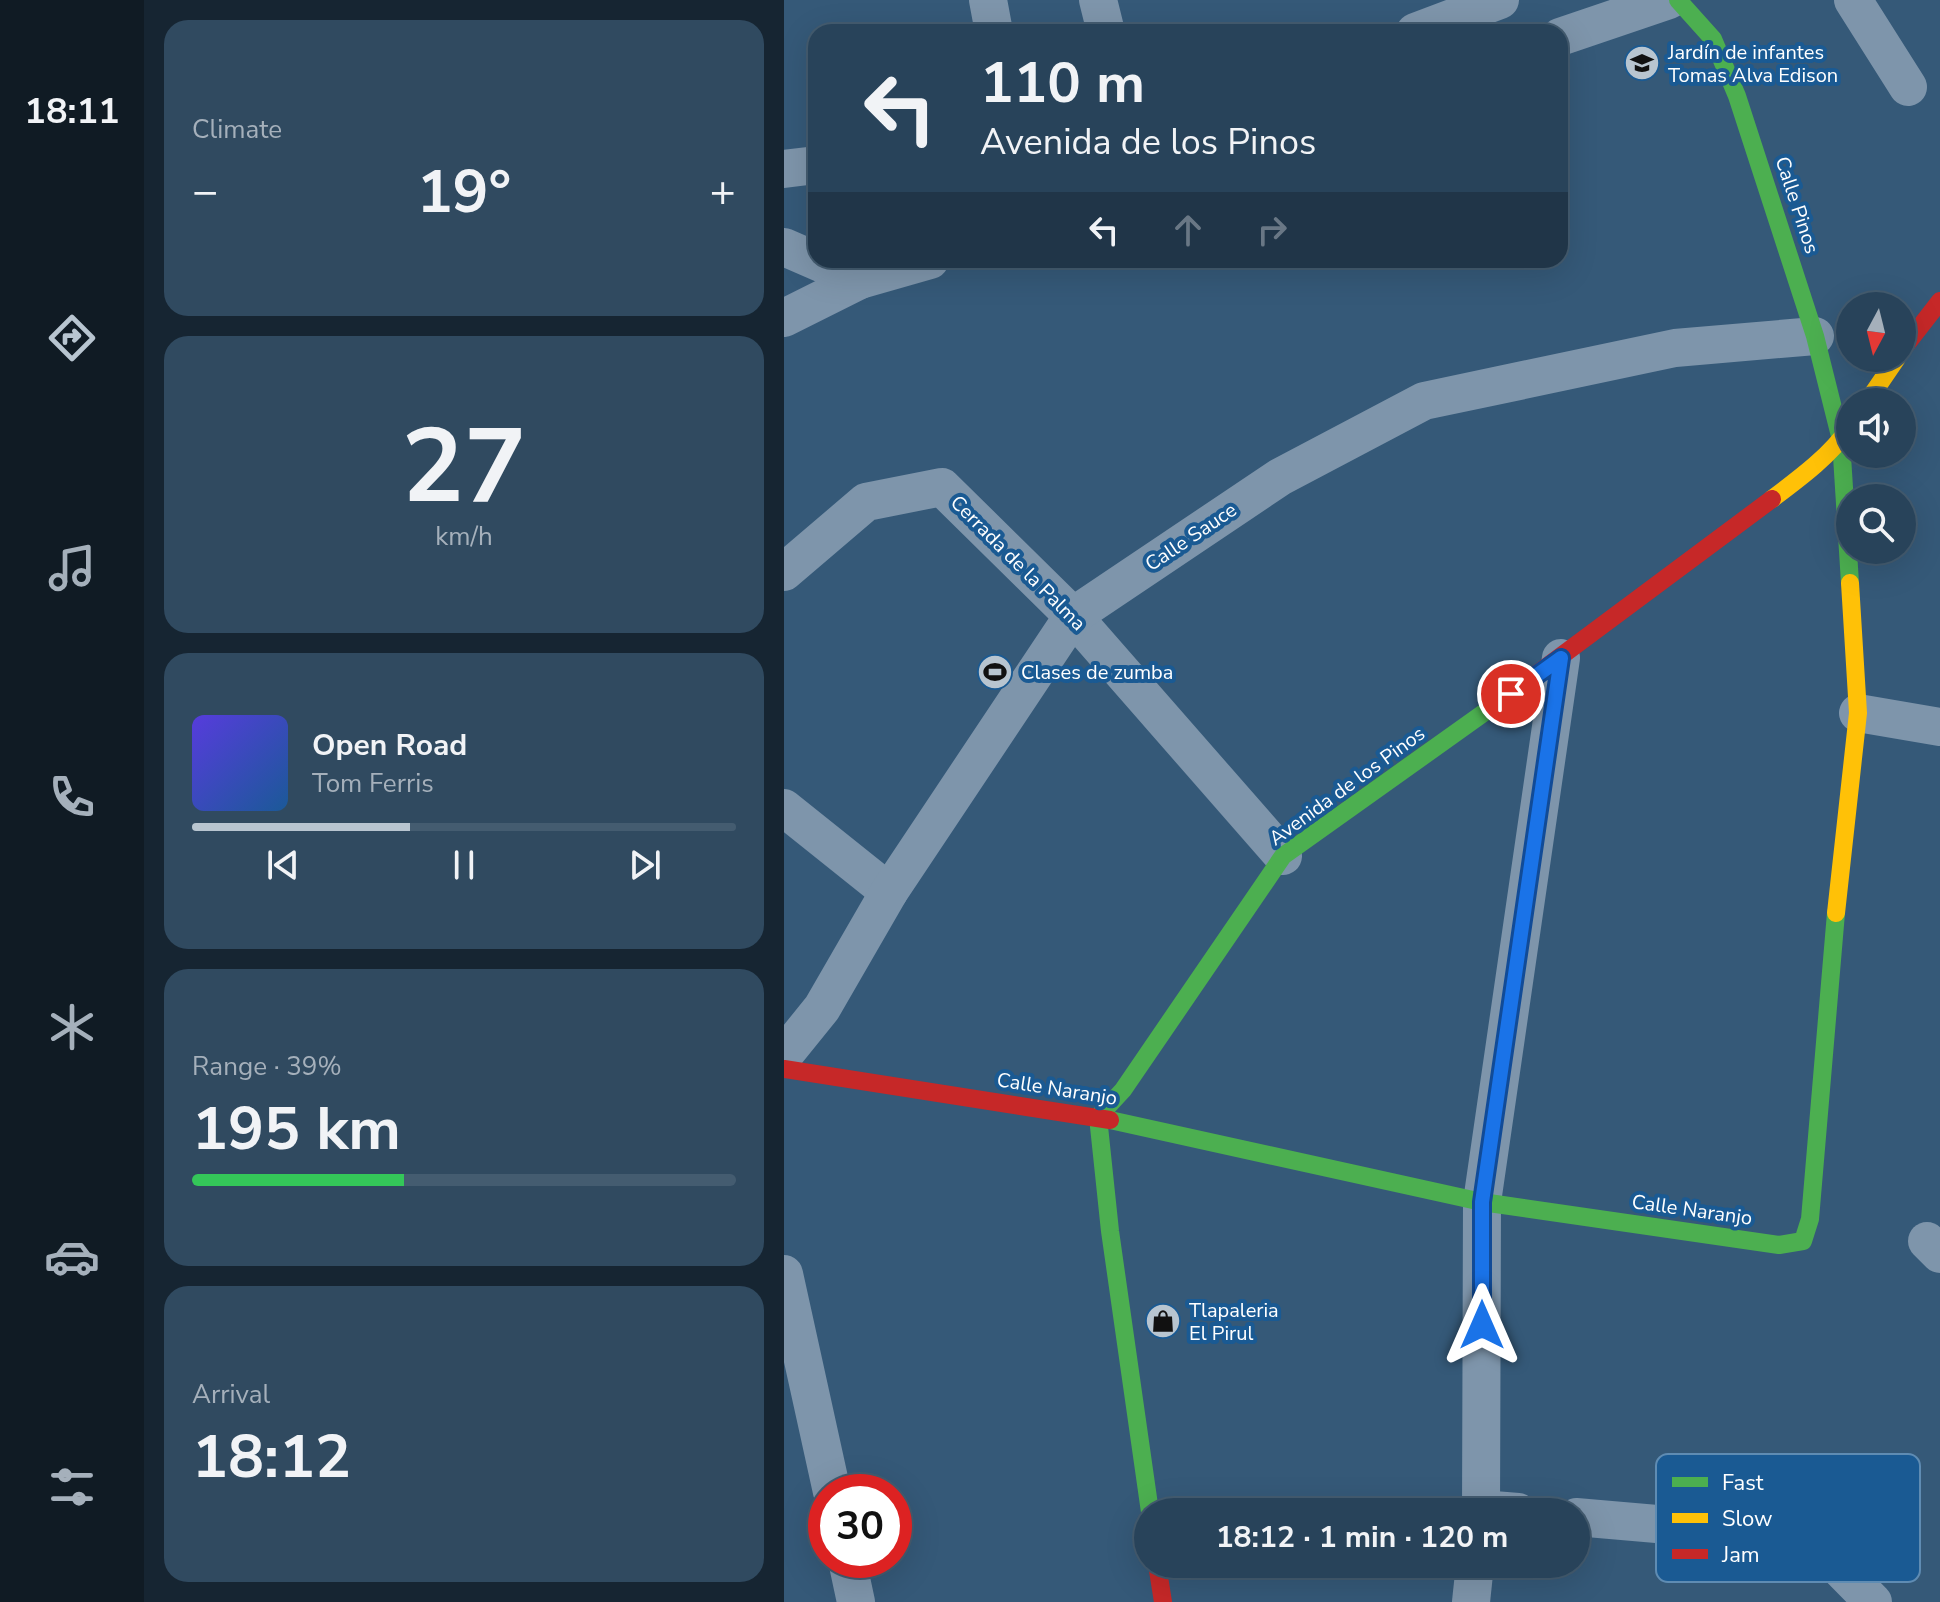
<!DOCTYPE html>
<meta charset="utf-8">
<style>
body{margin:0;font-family:"Nunito Sans",sans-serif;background:#304a60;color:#f1f3f6;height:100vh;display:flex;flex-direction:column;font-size:30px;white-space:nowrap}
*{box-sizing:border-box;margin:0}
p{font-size:26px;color:#a5b0bb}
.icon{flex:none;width:44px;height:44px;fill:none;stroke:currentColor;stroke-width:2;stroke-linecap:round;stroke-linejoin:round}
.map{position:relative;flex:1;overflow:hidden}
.sheet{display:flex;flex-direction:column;gap:20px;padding:20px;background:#162532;width:640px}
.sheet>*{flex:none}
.guide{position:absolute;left:24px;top:24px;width:760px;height:244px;border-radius:24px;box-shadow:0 8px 32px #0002,0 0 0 2px #445c70;background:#28435a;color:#f1f3f6;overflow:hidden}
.needle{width:52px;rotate:187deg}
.buttons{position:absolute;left:1052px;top:292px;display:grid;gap:16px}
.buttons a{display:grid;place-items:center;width:80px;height:80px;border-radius:50%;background:#28435a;box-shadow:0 8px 32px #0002,0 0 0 2px #445c70;font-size:40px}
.speed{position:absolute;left:24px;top:1474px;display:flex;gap:16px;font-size:40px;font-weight:700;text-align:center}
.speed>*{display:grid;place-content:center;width:104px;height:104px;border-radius:50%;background:#28435a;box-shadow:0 8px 32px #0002,0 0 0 2px #445c70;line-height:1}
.speed .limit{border:12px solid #d22;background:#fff;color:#111}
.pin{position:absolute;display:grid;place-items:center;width:68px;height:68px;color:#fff;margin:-34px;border:4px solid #fff;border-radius:50%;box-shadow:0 2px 8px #0007}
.me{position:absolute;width:88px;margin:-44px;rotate:0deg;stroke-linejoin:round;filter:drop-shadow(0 0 6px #0008)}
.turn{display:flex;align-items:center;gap:28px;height:168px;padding:0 40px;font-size:36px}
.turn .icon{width:104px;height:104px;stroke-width:2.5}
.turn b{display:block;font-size:56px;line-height:68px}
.lanes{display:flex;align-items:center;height:76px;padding:0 40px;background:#0003;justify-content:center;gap:40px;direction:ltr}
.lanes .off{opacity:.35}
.big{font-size:60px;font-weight:700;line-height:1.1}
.sheet .widget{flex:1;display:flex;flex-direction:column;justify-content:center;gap:12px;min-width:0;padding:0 28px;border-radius:24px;background:#304a60}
.sheet .dial{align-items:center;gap:0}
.dial b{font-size:104px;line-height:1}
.song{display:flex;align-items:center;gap:24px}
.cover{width:96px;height:96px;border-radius:12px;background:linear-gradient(135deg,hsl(250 70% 55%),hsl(210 70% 35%))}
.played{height:8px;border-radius:4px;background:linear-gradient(90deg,#b8c5d0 40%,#445c70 40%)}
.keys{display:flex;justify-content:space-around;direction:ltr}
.heat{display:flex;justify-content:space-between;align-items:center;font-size:44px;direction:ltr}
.charge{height:12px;border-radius:6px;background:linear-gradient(90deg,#34c759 39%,#445c70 0)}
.trip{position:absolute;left:350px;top:1498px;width:456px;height:80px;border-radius:40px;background:#28435a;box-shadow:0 8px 32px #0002,0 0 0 2px #445c70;font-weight:700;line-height:80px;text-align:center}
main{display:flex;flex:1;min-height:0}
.tabs{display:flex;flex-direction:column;width:144px;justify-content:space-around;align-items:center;background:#101b24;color:#a5b0bb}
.tabs .icon{width:56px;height:56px}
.tabs .selected{color:#b8c5d0}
.tabs b{font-size:36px;color:#f1f3f6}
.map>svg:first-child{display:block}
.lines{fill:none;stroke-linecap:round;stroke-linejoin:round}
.street{stroke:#7e95ab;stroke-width:38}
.fast{stroke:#4caf50;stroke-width:18}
.slow{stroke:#ffc107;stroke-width:18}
.jam{stroke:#c62828;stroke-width:18}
.route-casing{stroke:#114b97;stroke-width:20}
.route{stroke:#1a73e8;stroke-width:14}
.labels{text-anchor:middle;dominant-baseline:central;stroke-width:8;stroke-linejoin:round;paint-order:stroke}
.poi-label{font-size:20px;fill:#fff;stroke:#1a5a93;text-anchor:start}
.street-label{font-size:20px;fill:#fff;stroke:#1a5a93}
.key{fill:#1a5a93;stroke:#5f8cb3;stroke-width:2}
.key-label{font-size:22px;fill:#fff}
</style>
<main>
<nav class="tabs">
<b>18:11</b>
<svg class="icon selected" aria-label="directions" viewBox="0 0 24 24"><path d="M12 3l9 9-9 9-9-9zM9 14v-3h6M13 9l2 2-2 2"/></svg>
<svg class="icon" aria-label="music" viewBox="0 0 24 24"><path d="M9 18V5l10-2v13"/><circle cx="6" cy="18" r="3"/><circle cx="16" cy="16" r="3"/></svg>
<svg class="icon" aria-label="phone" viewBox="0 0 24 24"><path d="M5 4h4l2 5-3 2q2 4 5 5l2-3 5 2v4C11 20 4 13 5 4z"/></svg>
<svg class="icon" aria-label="climate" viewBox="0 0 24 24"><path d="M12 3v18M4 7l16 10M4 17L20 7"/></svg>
<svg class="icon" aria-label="car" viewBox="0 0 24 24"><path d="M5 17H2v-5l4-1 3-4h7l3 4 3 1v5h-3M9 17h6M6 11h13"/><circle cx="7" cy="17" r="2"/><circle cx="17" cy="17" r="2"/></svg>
<svg class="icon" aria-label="filters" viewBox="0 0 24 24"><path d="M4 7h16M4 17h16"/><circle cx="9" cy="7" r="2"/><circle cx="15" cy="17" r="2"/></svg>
</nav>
<section class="sheet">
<div class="widget"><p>Climate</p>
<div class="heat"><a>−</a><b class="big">19°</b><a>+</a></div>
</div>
<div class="widget dial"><b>27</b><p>km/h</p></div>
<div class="widget">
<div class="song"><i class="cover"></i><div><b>Open Road</b><p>Tom Ferris</p></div></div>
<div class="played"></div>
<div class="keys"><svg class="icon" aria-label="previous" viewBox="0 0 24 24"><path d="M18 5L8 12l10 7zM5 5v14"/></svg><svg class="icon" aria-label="pause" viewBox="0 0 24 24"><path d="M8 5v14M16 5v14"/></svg><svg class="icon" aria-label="next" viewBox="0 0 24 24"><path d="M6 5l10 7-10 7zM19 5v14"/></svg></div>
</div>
<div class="widget"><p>Range · 39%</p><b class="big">195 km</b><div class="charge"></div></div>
<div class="widget"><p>Arrival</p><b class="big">18:12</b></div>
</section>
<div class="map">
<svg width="1156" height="1602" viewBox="0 0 1156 1602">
<rect width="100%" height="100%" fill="#355978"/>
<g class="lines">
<g class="street">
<path d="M204,0L210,32"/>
<path d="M314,0L322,32"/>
<path d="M1069,0L1124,87"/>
<path d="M631,32L716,0"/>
<path d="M776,37L885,0"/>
<path d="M0,169L32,165"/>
<path d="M0,247L76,280"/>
<path d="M0,318L76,280L146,260"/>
<path d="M0,572L82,502L158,487L289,616L499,856"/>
<path d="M1074,713L1156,727"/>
<path d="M0,808L105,892"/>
<path d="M0,1055L38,1008L105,892L289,616L496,477L640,401L891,348L1031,336"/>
<path d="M1143,1241L1156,1254"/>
<path d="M0,1274L48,1492"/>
<path d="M966,1477L1089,1602"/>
<path d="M697,1509L734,1512"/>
<path d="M697,1512L698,1202L777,658"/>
<path d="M792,1517L919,1528"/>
<path d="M63,1560L72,1602"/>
<path d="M687,1602L691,1564"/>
</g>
<g class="fast">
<path d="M894,0L929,39L953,96L1031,336L1057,440L1066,583"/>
<path d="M326,1120L698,1202L995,1245L1019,1241L1026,1219L1052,913"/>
<path d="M366,1512L326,1231L314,1117L339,1090L499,856L722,697"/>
</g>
<g class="slow">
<path d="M1083,402L1113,358"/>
<path d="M988,499C1016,478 1046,456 1066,427"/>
<path d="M1052,913L1074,713L1066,583"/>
</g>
<g class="jam">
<path d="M1118,350L1156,301"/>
<path d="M722,697L988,499"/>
<path d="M0,1069L326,1120"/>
<path d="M373,1564L379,1602"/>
</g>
</g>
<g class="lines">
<g class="route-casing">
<path id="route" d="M698,1325V1202L777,658L727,694"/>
</g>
<use href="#route" class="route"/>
</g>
<defs>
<g id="school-disc" transform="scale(1.8)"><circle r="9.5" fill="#b8c5d0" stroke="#1a5a93"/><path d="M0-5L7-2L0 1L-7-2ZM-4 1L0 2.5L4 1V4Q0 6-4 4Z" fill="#111"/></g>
<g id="stadium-disc" transform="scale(1.8)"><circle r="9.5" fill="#b8c5d0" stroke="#1a5a93"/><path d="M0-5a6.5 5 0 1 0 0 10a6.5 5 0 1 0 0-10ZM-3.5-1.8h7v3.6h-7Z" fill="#111"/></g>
<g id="shop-disc" transform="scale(1.8)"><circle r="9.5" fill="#b8c5d0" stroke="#1a5a93"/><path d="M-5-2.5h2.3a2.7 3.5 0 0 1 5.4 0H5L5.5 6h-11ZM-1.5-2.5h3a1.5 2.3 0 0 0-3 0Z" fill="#111"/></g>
</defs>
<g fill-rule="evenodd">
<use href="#school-disc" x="858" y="63"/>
<use href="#stadium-disc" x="211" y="672"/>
<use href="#shop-disc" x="379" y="1321"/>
</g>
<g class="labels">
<g class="poi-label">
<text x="884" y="52">Jardín de infantes<tspan x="884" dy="23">Tomas Alva Edison</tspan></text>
<text x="237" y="672">Clases de zumba</text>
<text x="405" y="1310">Tlapaleria<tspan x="405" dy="23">El Pirul</tspan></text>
</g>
<g class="street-label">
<text transform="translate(1013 205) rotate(72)">Calle Pinos</text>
<text transform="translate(407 537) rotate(-34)">Calle Sauce</text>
<text transform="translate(234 563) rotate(45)">Cerrada de la Palma</text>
<text transform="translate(563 786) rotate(-36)">Avenida de los Pinos</text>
<text transform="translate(273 1089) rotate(9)">Calle Naranjo</text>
<text transform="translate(908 1210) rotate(8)">Calle Naranjo</text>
</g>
</g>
<rect x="872" y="1454" width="264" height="128" rx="12" class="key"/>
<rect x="888" y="1477" width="36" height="10" fill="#4caf50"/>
<rect x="888" y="1513" width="36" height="10" fill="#ffc107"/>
<rect x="888" y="1549" width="36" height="10" fill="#c62828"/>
<g class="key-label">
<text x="938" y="1490">Fast</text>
<text x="938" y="1526">Slow</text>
<text x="938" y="1562">Jam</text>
</g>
</svg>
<div class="buttons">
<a><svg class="needle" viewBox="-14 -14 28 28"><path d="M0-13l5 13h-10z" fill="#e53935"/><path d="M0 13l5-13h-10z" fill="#a5b0bb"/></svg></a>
<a><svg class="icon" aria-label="sound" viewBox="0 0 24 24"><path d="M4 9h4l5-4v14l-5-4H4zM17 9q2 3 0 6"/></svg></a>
<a><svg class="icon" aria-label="search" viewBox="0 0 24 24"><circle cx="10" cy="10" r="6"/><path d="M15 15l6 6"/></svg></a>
</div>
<div class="speed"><div class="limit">30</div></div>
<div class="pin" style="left:727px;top:694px;background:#d93025"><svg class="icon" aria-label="arrive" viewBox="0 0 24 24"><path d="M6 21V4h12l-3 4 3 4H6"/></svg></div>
<svg class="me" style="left:698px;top:1325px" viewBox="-20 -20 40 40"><path d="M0-17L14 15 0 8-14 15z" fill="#1a73e8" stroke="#fff" stroke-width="4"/></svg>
<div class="trip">18:12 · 1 min · 120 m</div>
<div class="guide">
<div class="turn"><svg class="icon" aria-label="left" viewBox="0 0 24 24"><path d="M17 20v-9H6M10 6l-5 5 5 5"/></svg><div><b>110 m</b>Avenida de los Pinos</div></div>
<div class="lanes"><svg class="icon" aria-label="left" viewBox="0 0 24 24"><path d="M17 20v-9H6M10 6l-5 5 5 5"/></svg><svg class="icon off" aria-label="ahead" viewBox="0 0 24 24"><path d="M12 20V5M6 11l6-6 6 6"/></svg><svg class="icon off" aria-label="right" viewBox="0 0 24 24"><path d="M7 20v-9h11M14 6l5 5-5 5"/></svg></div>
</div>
</div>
</main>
